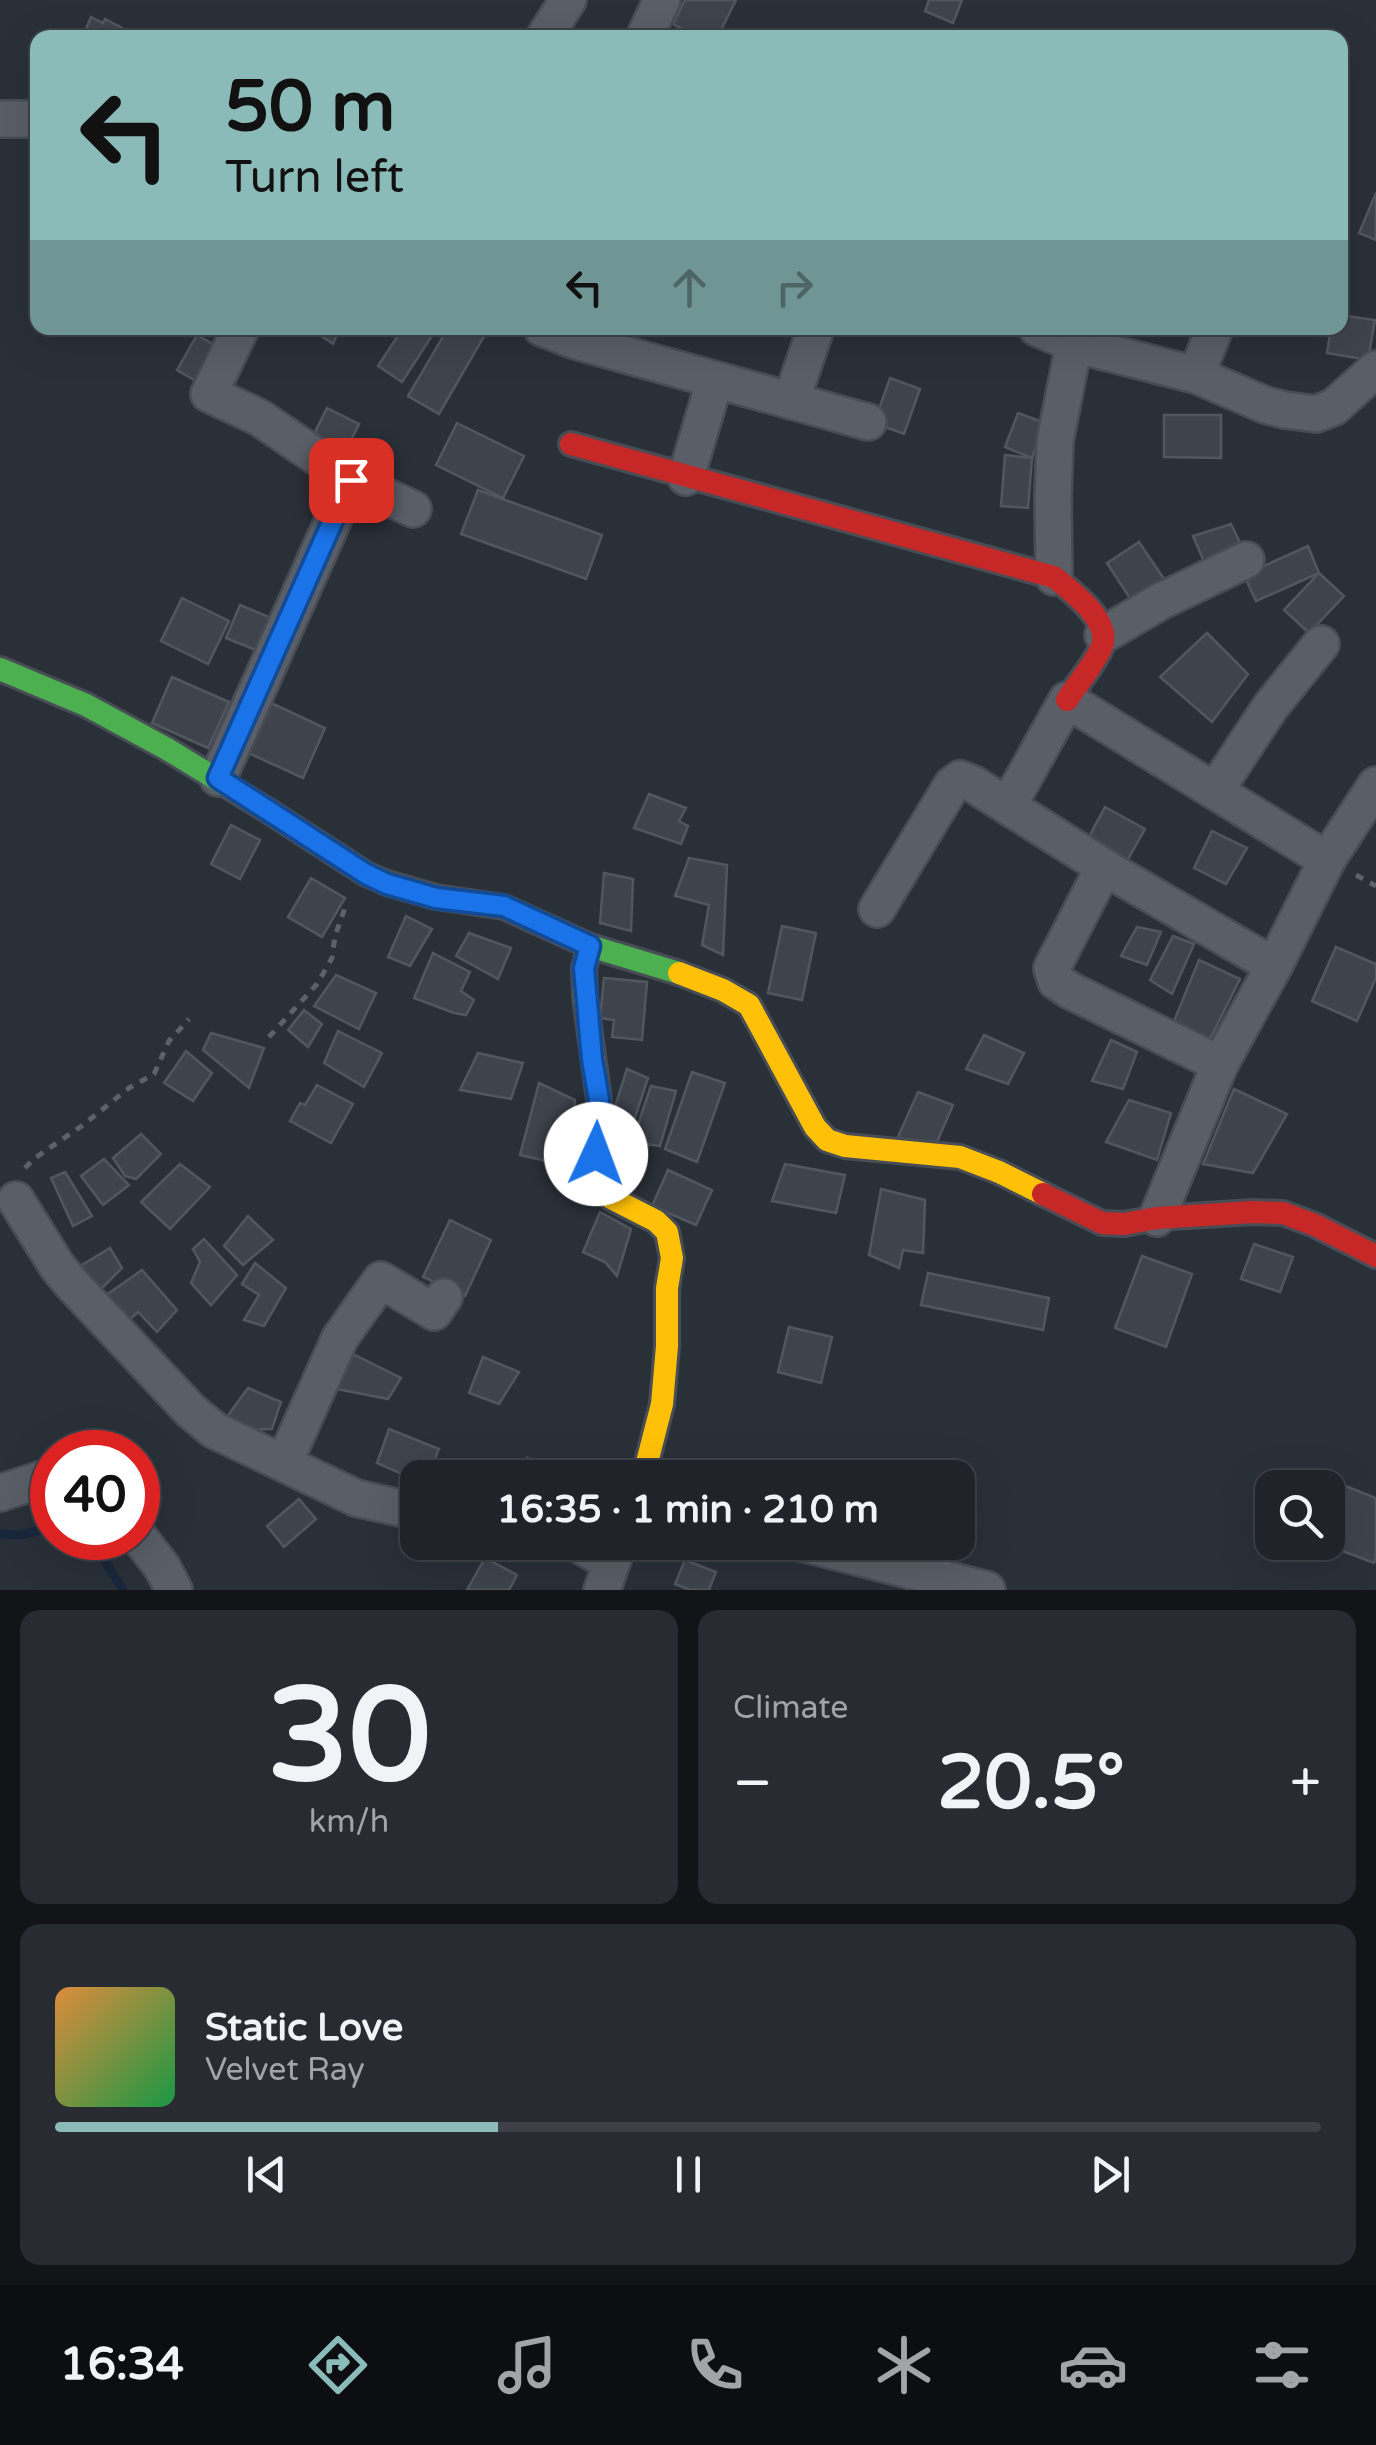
<!DOCTYPE html>
<meta charset="utf-8">
<style>
body{margin:0;font-family:"Varela Round",sans-serif;background:#282c32;color:#f1f3f6;height:100vh;display:flex;flex-direction:column;font-size:38px;white-space:nowrap}
*{box-sizing:border-box;margin:0}
p{font-size:32px;color:#a2a4a8}
.icon{flex:none;width:55px;height:55px;fill:none;stroke:currentColor;stroke-width:2;stroke-linecap:round;stroke-linejoin:round}
.map{position:relative;height:1590px;overflow:hidden}
.sheet{display:flex;flex-direction:column;gap:20px;padding:20px;background:#121417;flex:1}
.sheet>*{flex:none}
.hud{position:absolute;left:30px;top:30px;width:1318px;height:305px;border-radius:20px;box-shadow:0 10px 40px #0002,0 0 0 2px #3d4147;background:#8bbbb9;color:#111;overflow:hidden}
.controls{position:absolute;left:1255px;top:1470px;display:grid;gap:20px}
.controls a{display:grid;place-items:center;width:90px;height:90px;border-radius:20px;background:#20242a;box-shadow:0 10px 40px #0002,0 0 0 2px #3d4147;font-size:50px}
.speed{position:absolute;left:30px;top:1430px;display:flex;gap:20px;font-size:50px;font-weight:700;text-align:center}
.speed>*{display:grid;place-content:center;width:130px;height:130px;border-radius:50%;background:#20242a;box-shadow:0 10px 40px #0002,0 0 0 2px #3d4147;line-height:1}
.speed .limit{border:15px solid #d22;background:#fff;color:#111}
.pin{position:absolute;display:grid;place-items:center;width:85px;height:85px;color:#fff;margin:-42px;border-radius:20px;box-shadow:0 5px 15px #0006}
.me{position:absolute;width:110px;margin:-55px;rotate:2deg;stroke-linejoin:round;filter:drop-shadow(0 0 8px #0008)}
.turn{display:flex;align-items:center;gap:35px;height:210px;padding:0 30px;font-size:45px}
.turn .icon{width:130px;height:130px;stroke-width:2.5}
.turn b{display:block;font-size:70px;line-height:85px}
.lanes{display:flex;align-items:center;height:95px;padding:0 30px;background:#0003;justify-content:center;gap:50px;direction:ltr}
.lanes .off{opacity:.35}
.big{font-size:75px;font-weight:700;line-height:1.1}
.sheet .card{flex:1;display:flex;flex-direction:column;justify-content:center;gap:15px;min-width:0;padding:0 35px;border-radius:20px;background:#282c32}
.sheet .dial{align-items:center;gap:0}
.dial b{font-size:130px;line-height:1}
.song{display:flex;align-items:center;gap:30px}
.cover{width:120px;height:120px;border-radius:15px;background:linear-gradient(135deg,hsl(30 70% 55%),hsl(140 70% 35%))}
.played{height:10px;border-radius:5px;background:linear-gradient(90deg,#8bbbb9 35%,#3d4147 35%)}
.keys{display:flex;justify-content:space-around;direction:ltr}
.heat{display:flex;justify-content:space-between;align-items:center;font-size:55px;direction:ltr}
.sheet .tiles{flex:1;display:grid;gap:20px;grid-template-columns:1fr 1fr}
.card:last-child{grid-column:span 2}
.trip{position:absolute;left:400px;top:1460px;width:575px;height:100px;border-radius:20px;background:#20242a;box-shadow:0 10px 40px #0002,0 0 0 2px #3d4147;font-weight:700;line-height:100px;text-align:center}
.menu{display:flex;height:160px;justify-content:space-around;align-items:center;background:#0d0e11;color:#a2a4a8}
.menu .icon{width:70px;height:70px}
.menu .on{color:#8bbbb9}
.menu b{font-size:45px;color:#f1f3f6}
.map>svg:first-child{display:block}
.lines{fill:none;stroke-linecap:round;stroke-linejoin:round}
.stream{stroke:#19273c;stroke-width:9}
.building{fill:#3f444c;stroke:#52575f;stroke-width:2.5}
.street-casing{stroke:#484c55;stroke-width:40}
.fast-casing{stroke:#484c55;stroke-width:28}
.slow-casing{stroke:#484c55;stroke-width:28}
.jam-casing{stroke:#484c55;stroke-width:28}
.path{stroke:#5c6268;stroke-width:5;stroke-dasharray:8 8;stroke-linecap:butt}
.street{stroke:#5a5e66;stroke-width:35}
.fast{stroke:#4caf50;stroke-width:22}
.slow{stroke:#ffc107;stroke-width:22}
.jam{stroke:#c62828;stroke-width:22}
.route-casing{stroke:#114b97;stroke-width:25}
.route{stroke:#1a73e8;stroke-width:18}
</style>
<div class="map">
<svg width="1376" height="1590" viewBox="0 0 1376 1590">
<rect width="100%" height="100%" fill="#2a3038"/>
<g class="lines">
<g class="stream">
<path d="M0,1534L19,1535L52,1528"/>
<path d="M90,1538L123,1590"/>
</g>
</g>
<g class="building">
<path d="M685,0H736L717,38H699L673,24Z"/>
<path d="M929,0H962L953,23L925,11Z"/>
<path d="M91,17L103,23L105,19L124,29L119,38H82Z"/>
<path d="M1376,193V240L1359,233Z"/>
<path d="M1340,315L1375,320L1368,360L1327,353L1331,328H1340Z"/>
<path d="M309,328H340L333,344Z"/>
<path d="M403,328H437L402,382L378,366Z"/>
<path d="M448,328H478L486,333L439,414L408,396Z"/>
<path d="M197,335L223,350L203,385L177,370Z"/>
<path d="M890,378L920,389L904,434L874,423Z"/>
<path d="M327,408L359,424L343,457L311,440Z"/>
<path d="M1018,413L1045,423L1032,458L1005,447Z"/>
<path d="M1164,415H1221V458L1164,457Z"/>
<path d="M457,423L524,456L503,498L436,465Z"/>
<path d="M1005,455L1032,458L1028,508L1001,506Z"/>
<path d="M478,490L602,535L586,579L461,534Z"/>
<path d="M1231,524L1246,555L1208,571L1193,536Z"/>
<path d="M1139,542L1166,582L1133,603L1107,563Z"/>
<path d="M1308,546L1319,573L1256,601L1244,575Z"/>
<path d="M1319,573L1344,596L1309,633L1284,610Z"/>
<path d="M182,598L229,621L208,664L161,641Z"/>
<path d="M240,605L276,620L263,653L226,638Z"/>
<path d="M1207,633L1248,674L1212,722L1160,677Z"/>
<path d="M172,677L229,702L208,748L152,723Z"/>
<path d="M269,702L325,728L303,778L246,752Z"/>
<path d="M649,794L686,808L679,821L688,826L681,844L634,828Z"/>
<path d="M1105,807L1145,829L1123,868L1084,846Z"/>
<path d="M231,825L260,840L240,879L211,864Z"/>
<path d="M1212,831L1247,848L1226,884L1194,868Z"/>
<path d="M689,858L727,865L723,955L702,945L709,905L675,896Z"/>
<path d="M604,873L633,879L631,931L600,923Z"/>
<path d="M311,878L345,898L322,937L288,917Z"/>
<path d="M406,916L432,929L410,966L388,957Z"/>
<path d="M782,926L816,933L802,1000L768,993Z"/>
<path d="M1137,927L1161,932L1147,965L1121,956Z"/>
<path d="M469,933L511,948L498,979L456,956Z"/>
<path d="M1173,936L1194,944L1172,994L1150,980Z"/>
<path d="M1336,947L1376,964V978L1357,1021L1312,1001Z"/>
<path d="M433,953L470,972L461,991L474,1000L466,1015L454,1013L414,998Z"/>
<path d="M1199,960L1240,979L1208,1043L1172,1026Z"/>
<path d="M336,975L376,993L359,1029L314,1006Z"/>
<path d="M604,978L647,982L642,1040L612,1037L614,1020L600,1018Z"/>
<path d="M304,1010L322,1024L308,1047L288,1030Z"/>
<path d="M338,1031L382,1053L364,1087L324,1063Z"/>
<path d="M211,1033L264,1048L249,1088L203,1050Z"/>
<path d="M984,1035L1024,1053L1008,1084L966,1069Z"/>
<path d="M1111,1040L1137,1052L1123,1089L1092,1081Z"/>
<path d="M186,1051L212,1073L193,1101L164,1083Z"/>
<path d="M478,1053L523,1063L511,1099L460,1090Z"/>
<path d="M627,1069L648,1078L630,1133L609,1125Z"/>
<path d="M692,1072L725,1083L697,1162L665,1149Z"/>
<path d="M539,1083L575,1100L573,1123L581,1130L577,1168L520,1155Z"/>
<path d="M317,1085L353,1104L331,1143L290,1121L300,1103L305,1105Z"/>
<path d="M651,1086L676,1091L660,1146L632,1142Z"/>
<path d="M1234,1089L1287,1114L1253,1173L1203,1164Z"/>
<path d="M918,1092L953,1105L934,1149L898,1137Z"/>
<path d="M1129,1100L1171,1113L1157,1160L1106,1142Z"/>
<path d="M141,1134L161,1154L136,1179L125,1176L113,1158Z"/>
<path d="M104,1159L129,1185L103,1205L81,1176Z"/>
<path d="M180,1164L210,1187L170,1229L141,1202Z"/>
<path d="M785,1164L845,1175L836,1213L772,1201Z"/>
<path d="M668,1170L712,1190L696,1225L652,1206Z"/>
<path d="M65,1172L92,1216L73,1226L51,1178Z"/>
<path d="M881,1189L925,1200L923,1253L903,1250L899,1268L869,1255Z"/>
<path d="M600,1212L631,1229L617,1276L605,1262L583,1252Z"/>
<path d="M248,1216L273,1240L243,1265L224,1246Z"/>
<path d="M450,1220L491,1240L465,1296L423,1277Z"/>
<path d="M204,1239L237,1275L211,1305L191,1283L200,1262L193,1249Z"/>
<path d="M1254,1244L1293,1257L1280,1292L1241,1279Z"/>
<path d="M110,1248L122,1268L99,1291L80,1266Z"/>
<path d="M1142,1256L1192,1274L1166,1347L1115,1328Z"/>
<path d="M255,1263L286,1288L264,1326L244,1320L259,1295L242,1284Z"/>
<path d="M142,1270L177,1310L157,1332L138,1312L126,1323L102,1298Z"/>
<path d="M928,1273L1049,1298L1043,1330L921,1305Z"/>
<path d="M789,1327L832,1337L821,1383L778,1372Z"/>
<path d="M349,1352L401,1378L388,1399L337,1389Z"/>
<path d="M483,1357L519,1372L499,1404L469,1393Z"/>
<path d="M248,1388L281,1402L272,1429L249,1430L224,1421Z"/>
<path d="M389,1429L439,1449L427,1478H418V1481L377,1463Z"/>
<path d="M527,1458L575,1478H519Z"/>
<path d="M1343,1485L1376,1498V1558L1374,1563L1321,1543L1328,1542V1525Z"/>
<path d="M299,1499L316,1519L284,1547L267,1526Z"/>
<path d="M485,1558L517,1575L509,1590H467Z"/>
<path d="M685,1560L716,1572L709,1590H690L675,1584Z"/>
</g>
<g class="lines">
<g class="street-casing">
<g id="street">
<path d="M544,38L568,0"/>
<path d="M644,38L662,0"/>
<path d="M0,119H38"/>
<path d="M542,328L576,341L868,422"/>
<path d="M1037,328L1074,344L1196,375L1265,405L1285,410L1316,414L1334,407L1376,369"/>
<path d="M1196,375L1215,328"/>
<path d="M791,401L816,328"/>
<path d="M686,477L715,380"/>
<path d="M351,480L413,509"/>
<path d="M1054,577L1053,496L1055,441L1074,344"/>
<path d="M1103,635L1161,601L1246,560"/>
<path d="M218,778L351,480L260,418L209,394L241,328"/>
<path d="M1215,791L1271,706L1321,644"/>
<path d="M1008,806L1067,700L1327,860"/>
<path d="M1104,867L1052,968L1056,981L1071,991L1220,1064"/>
<path d="M877,909L952,785L960,779L973,784L1104,867L1274,966"/>
<path d="M16,1200L57,1266L71,1283L191,1411L214,1430L356,1498L418,1512"/>
<path d="M1157,1218L1220,1064L1274,966L1327,860L1376,785"/>
<path d="M284,1463L340,1338L381,1280L434,1312L444,1297"/>
<path d="M0,1493L52,1476"/>
<path d="M138,1536L162,1567L174,1590"/>
<path d="M575,1542L611,1563"/>
<path d="M799,1542L987,1590"/>
<path d="M602,1590L619,1542"/>
</g>
</g>
<g class="fast-casing">
<path id="fast" d="M0,669L86,705L167,749L267,810L366,874L387,883L436,897L504,907L590,946L679,973"/>
</g>
<g class="slow-casing">
<g id="slow">
<path d="M590,946L584,968L585,997L599,1100L597,1154L602,1187L611,1198L656,1221L667,1232L672,1258L667,1288V1346L662,1404L643,1478"/>
<path d="M679,973L723,990L749,1005L815,1127L827,1140L845,1146L960,1157L999,1172L1043,1194"/>
</g>
</g>
<g class="jam-casing">
<g id="jam">
<path d="M571,444L1054,577C1071,591 1111,620 1102,646C1097,660 1076,686 1067,700"/>
<path d="M1043,1194L1102,1223L1124,1224L1157,1218L1253,1212L1283,1213L1315,1225L1376,1256"/>
</g>
</g>
<g class="path">
<path d="M1356,875L1376,886"/>
<path d="M269,1037L317,984L332,958L335,936L346,905"/>
<path d="M25,1168L35,1158L83,1125L129,1088L154,1074L169,1041L189,1019"/>
</g>
<use href="#street" class="street"/>
<use href="#fast" class="fast"/>
<use href="#slow" class="slow"/>
<use href="#jam" class="jam"/>
</g>
<g class="lines">
<g class="route-casing">
<path id="route" d="M351,480L218,778L366,874L387,884L436,898L504,906L590,946L584,968L592,1059L599,1100L596,1154"/>
</g>
<use href="#route" class="route"/>
</g>
</svg>
<div class="controls">
<a><svg class="icon" aria-label="search" viewBox="0 0 24 24"><circle cx="10" cy="10" r="6"/><path d="M15 15l6 6"/></svg></a>
</div>
<div class="speed"><div class="limit">40</div></div>
<div class="pin" style="left:351px;top:480px;background:#d93025"><svg class="icon" aria-label="arrive" viewBox="0 0 24 24"><path d="M6 21V4h12l-3 4 3 4H6"/></svg></div>
<svg class="me" style="left:596px;top:1154px" viewBox="-20 -20 40 40"><circle r="19" fill="#fff"/><path d="M0-13L10 11 0 6-10 11z" fill="#1a73e8"/></svg>
<div class="trip">16:35 · 1 min · 210 m</div>
<div class="hud">
<div class="turn"><svg class="icon" aria-label="left" viewBox="0 0 24 24"><path d="M17 20v-9H6M10 6l-5 5 5 5"/></svg><div><b>50 m</b>Turn left</div></div>
<div class="lanes"><svg class="icon" aria-label="left" viewBox="0 0 24 24"><path d="M17 20v-9H6M10 6l-5 5 5 5"/></svg><svg class="icon off" aria-label="ahead" viewBox="0 0 24 24"><path d="M12 20V5M6 11l6-6 6 6"/></svg><svg class="icon off" aria-label="right" viewBox="0 0 24 24"><path d="M7 20v-9h11M14 6l5 5-5 5"/></svg></div>
</div>
</div>
<section class="sheet">
<div class="tiles">
<div class="card dial"><b>30</b><p>km/h</p></div>
<div class="card"><p>Climate</p>
<div class="heat"><a>−</a><b class="big">20.5°</b><a>+</a></div>
</div>
<div class="card">
<div class="song"><i class="cover"></i><div><b>Static Love</b><p>Velvet Ray</p></div></div>
<div class="played"></div>
<div class="keys"><svg class="icon" aria-label="previous" viewBox="0 0 24 24"><path d="M18 5L8 12l10 7zM5 5v14"/></svg><svg class="icon" aria-label="pause" viewBox="0 0 24 24"><path d="M8 5v14M16 5v14"/></svg><svg class="icon" aria-label="next" viewBox="0 0 24 24"><path d="M6 5l10 7-10 7zM19 5v14"/></svg></div>
</div>
</div>
</section>
<nav class="menu">
<b>16:34</b>
<svg class="icon on" aria-label="directions" viewBox="0 0 24 24"><path d="M12 3l9 9-9 9-9-9zM9 14v-3h6M13 9l2 2-2 2"/></svg>
<svg class="icon" aria-label="music" viewBox="0 0 24 24"><path d="M9 18V5l10-2v13"/><circle cx="6" cy="18" r="3"/><circle cx="16" cy="16" r="3"/></svg>
<svg class="icon" aria-label="phone" viewBox="0 0 24 24"><path d="M5 4h4l2 5-3 2q2 4 5 5l2-3 5 2v4C11 20 4 13 5 4z"/></svg>
<svg class="icon" aria-label="climate" viewBox="0 0 24 24"><path d="M12 3v18M4 7l16 10M4 17L20 7"/></svg>
<svg class="icon" aria-label="car" viewBox="0 0 24 24"><path d="M5 17H2v-5l4-1 3-4h7l3 4 3 1v5h-3M9 17h6M6 11h13"/><circle cx="7" cy="17" r="2"/><circle cx="17" cy="17" r="2"/></svg>
<svg class="icon" aria-label="filters" viewBox="0 0 24 24"><path d="M4 7h16M4 17h16"/><circle cx="9" cy="7" r="2"/><circle cx="15" cy="17" r="2"/></svg>
</nav>
